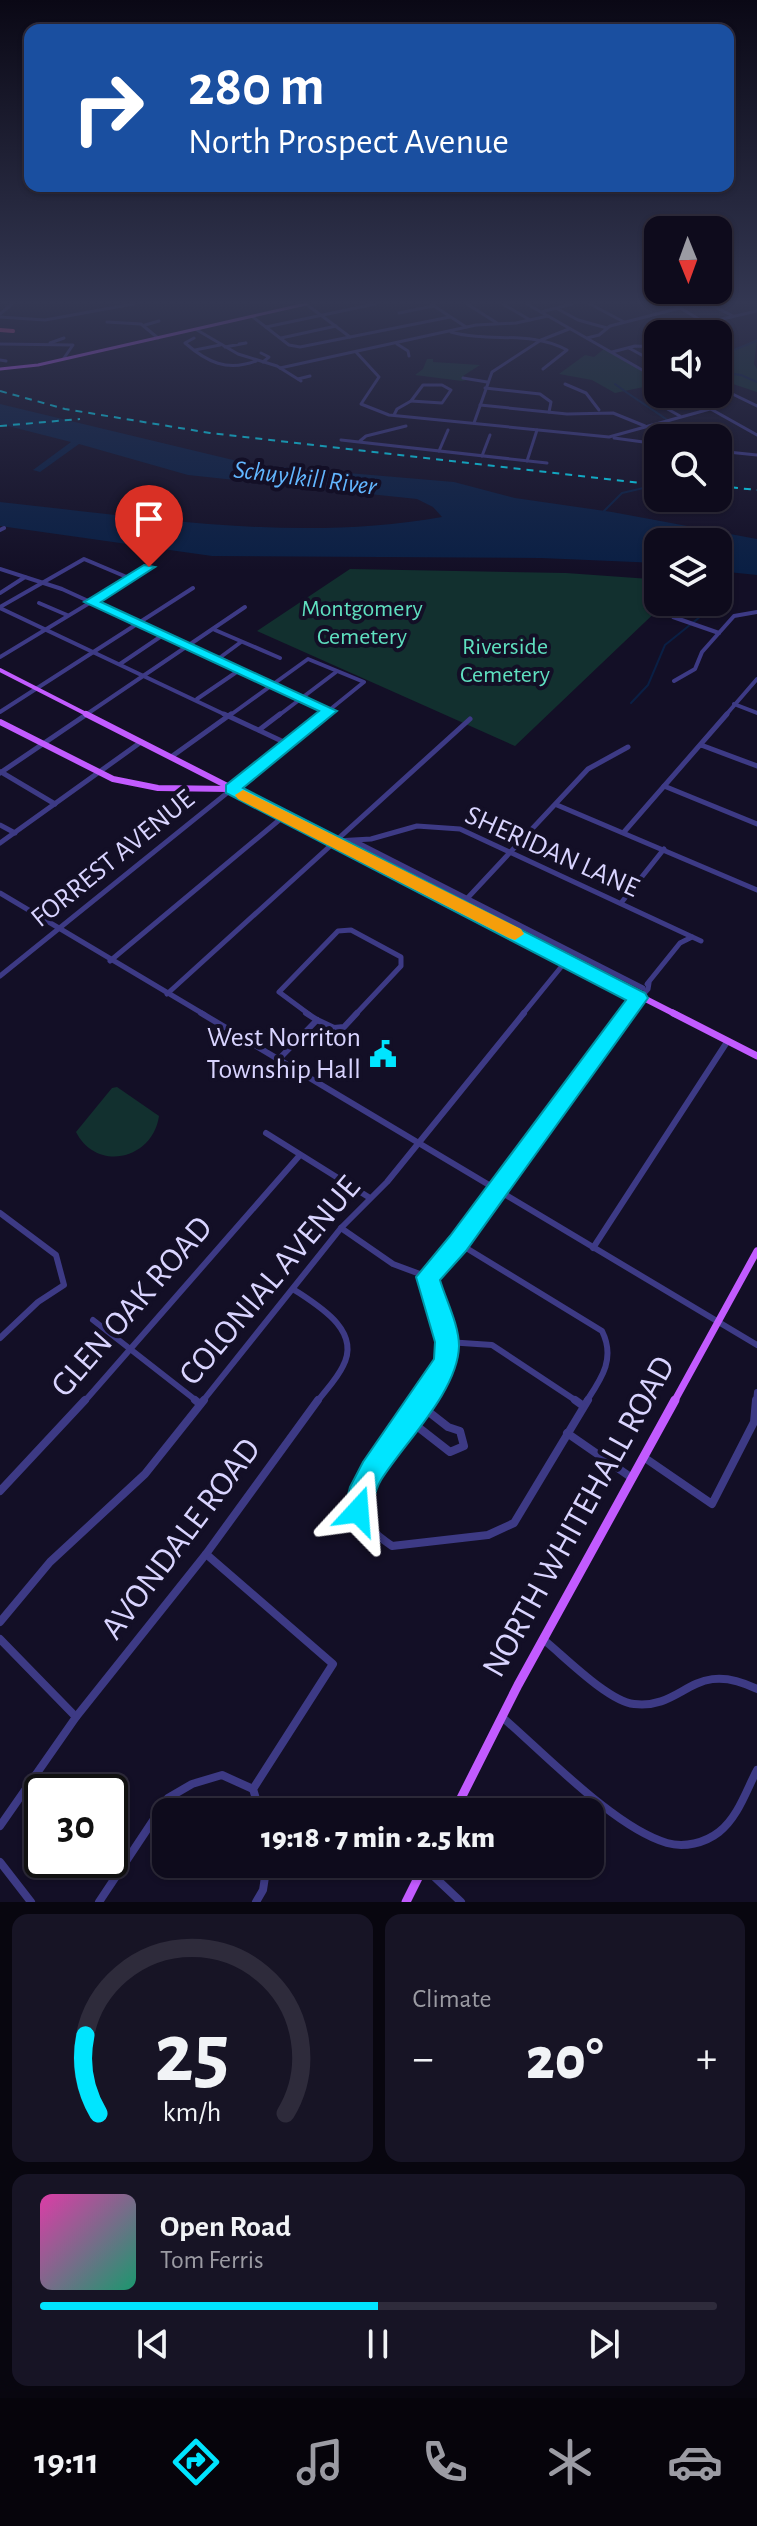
<!DOCTYPE html>
<meta charset="utf-8">
<style>
body{margin:0;font-family:"Alegreya Sans",sans-serif;background:#171425;color:#f1f3f6;height:100vh;display:flex;flex-direction:column;font-size:30px;white-space:nowrap}
*{box-sizing:border-box;margin:0}
p{font-size:26px;color:#9b9ba3}
.icon{flex:none;width:44px;height:44px;fill:none;stroke:currentColor;stroke-width:2;stroke-linecap:round;stroke-linejoin:round}
.map{position:relative;height:1902px;overflow:hidden}
.drawer{display:flex;flex-direction:column;gap:12px;padding:12px;background:#08060f;flex:1}
.drawer>*{flex:none}
.banner{position:absolute;left:24px;top:24px;width:710px;height:168px;border-radius:16px;box-shadow:0 2px 6px #0004,0 0 0 2px #2e2b3b;background:#1a4fa0;color:#fff;overflow:hidden}
.needle{width:52px;rotate:179deg}
.fabs{position:absolute;left:644px;top:216px;display:grid;gap:16px}
.fabs a{display:grid;place-items:center;width:88px;height:88px;border-radius:16px;background:#0e0b1c;box-shadow:0 2px 6px #0004,0 0 0 2px #2e2b3b;font-size:40px}
.speed{position:absolute;left:24px;top:1774px;display:flex;gap:16px;font-size:40px;font-weight:700;text-align:center}
.speed>*{display:grid;place-content:center;width:104px;height:104px;border-radius:50%;background:#0e0b1c;box-shadow:0 2px 6px #0004,0 0 0 2px #2e2b3b;line-height:1}
.speed .limit{border:4px solid #111;border-radius:12px;background:#fff;color:#111}
.pin{position:absolute;display:grid;place-items:center;width:68px;height:68px;color:#fff;margin:-82px -34px;border-radius:50% 50% 50% 0;rotate:-45deg;box-shadow:0 0 8px #0007}
.pin .icon{rotate:45deg}
.me{position:absolute;width:88px;margin:-44px;rotate:19deg;stroke-linejoin:round;filter:drop-shadow(0 0 6px #0008)}
.turn{display:flex;align-items:center;gap:28px;height:168px;padding:0 32px;font-size:36px}
.turn .icon{width:104px;height:104px;stroke-width:2.5}
.turn b{display:block;font-size:56px;line-height:68px}
.big{font-size:60px;font-weight:800;line-height:1.1}
.drawer .widget{flex:1;display:flex;flex-direction:column;justify-content:center;gap:12px;min-width:0;padding:0 28px;border-radius:16px;background:#171425}
.drawer .dial{align-items:center;gap:0}
.dial svg{height:208px;overflow:visible;fill:none;stroke:#2e2b3b;stroke-width:7;stroke-linecap:round;text-anchor:middle}
.dial text{fill:#f1f3f6;stroke:none}
.song{display:flex;align-items:center;gap:24px}
.cover{width:96px;height:96px;border-radius:12px;background:linear-gradient(135deg,hsl(320 70% 55%),hsl(160 70% 35%))}
.played{height:8px;border-radius:4px;background:linear-gradient(90deg,#00e5ff 50%,#2e2b3b 50%)}
.keys{display:flex;justify-content:space-around;direction:ltr}
.heat{display:flex;justify-content:space-between;align-items:center;font-size:44px;direction:ltr}
.drawer .tiles{flex:1;display:grid;gap:12px;grid-template-columns:1fr 1fr}
.widget:last-child{grid-column:span 2}
.trip{position:absolute;left:152px;top:1798px;width:452px;height:80px;border-radius:16px;background:#0e0b1c;box-shadow:0 2px 6px #0004,0 0 0 2px #2e2b3b;font-weight:800;line-height:80px;text-align:center}
.tab-bar{display:flex;height:128px;justify-content:space-around;align-items:center;background:#06040b;color:#9b9ba3}
.tab-bar .icon{width:56px;height:56px}
.tab-bar .current{color:#00e5ff}
.tab-bar b{font-size:36px;color:#f1f3f6}
.map>svg:first-child{display:block}
.green{fill:#12302f}
.water{fill:#0a1f44}
.lines{fill:none;stroke-linecap:round;stroke-linejoin:round}
.stream{stroke:#0a1f44;stroke-width:2}
.minor-far4{stroke:#3d3a85;stroke-width:3}
.minor-far3{stroke:#3d3a85;stroke-width:4}
.minor-far2{stroke:#3d3a85;stroke-width:5}
.minor-far1{stroke:#3d3a85;stroke-width:6}
.minor{stroke:#3d3a85;stroke-width:8}
.major-far4{stroke:#c25bff;stroke-width:3}
.major-far3{stroke:#c25bff;stroke-width:4}
.major-far2{stroke:#c25bff;stroke-width:6}
.major-far1{stroke:#c25bff;stroke-width:7}
.major{stroke:#c25bff;stroke-width:9}
.highway{stroke:#ff4fa3;stroke-width:4}
.rail{stroke:#00e5ff;stroke-width:2;stroke-dasharray:7 6;stroke-linecap:butt}
.route{fill:#00e5ff;stroke:#0095a6;stroke-width:2}
.slow{fill:#f59e0b}
.labels{text-anchor:middle;dominant-baseline:central;stroke-width:8;stroke-linejoin:round;paint-order:stroke}
.far-park-label{font-size:24px;fill:#5fe0c0;stroke:#130f26}
.far-water-label{font-size:26px;font-style:italic;fill:#62b6ff;stroke:#130f26}
.street-label{font-size:28px;fill:#d9d4ff;stroke:#130f26}
.poi-label{font-size:28px;fill:#d9d4ff;stroke:#130f26;text-anchor:end}
.near-street-label{font-size:34px;fill:#d9d4ff;stroke:#130f26}
</style>
<div class="map">
<svg width="757" height="1902" viewBox="0 0 757 1902">
<rect width="100%" height="100%" fill="#130f26"/>
<g class="green">
<path d="M757,339L754,364L757,369V392L718,379V353L729,352Z"/>
<path d="M605,348L658,379V384L615,393L592,380L559,374L585,355L594,357Z"/>
<path d="M427,359H433V362L480,365L463,376L467,380L462,381L415,375L423,369Z"/>
<path d="M350,569L566,573L650,579L658,580V602H666L515,746L257,631Z"/>
<path d="M117,1087L159,1116C153,1159 97,1173 76,1132L112,1088Z"/>
</g>
<path class="water" d="M0,404L254,465L454,482L515,498L612,512L757,539V575L718,571V542H658V563L541,558L212,556L0,526V502C144,517 297,543 442,517L433,507L417,499L188,475L79,444L40,472L33,470L71,442L0,424Z"/>
<g class="lines">
<g class="stream">
<path d="M718,356L757,341"/>
<path d="M718,372L741,375L757,382"/>
<path d="M615,384C638,402 669,417 687,438"/>
<path d="M655,478L658,477"/>
<path d="M603,512L622,493L652,486"/>
<path d="M631,703L648,685L665,645L726,596L729,572"/>
</g>
<g class="minor-far4">
<path d="M306,304L350,337"/>
<path d="M431,304L466,327"/>
<path d="M467,304L497,323"/>
<path d="M503,304L530,320"/>
<path d="M527,304L658,379"/>
<path d="M590,304L624,322"/>
<path d="M673,304L728,336V340L718,346"/>
<path d="M709,304L733,316"/>
<path d="M556,308L578,320L607,328"/>
<path d="M541,312L572,304"/>
<path d="M399,313L433,306"/>
<path d="M0,314L12,304"/>
<path d="M0,317L45,320L133,304"/>
<path d="M253,317L289,345L300,347L450,317"/>
<path d="M107,322L141,324L158,338"/>
<path d="M145,325L159,321"/>
<path d="M692,326L757,311"/>
<path d="M266,327L375,304"/>
<path d="M197,330L238,354L277,366L301,381"/>
<path d="M451,332C490,343 530,330 567,350L543,369"/>
<path d="M194,338L185,343C207,362 227,372 256,361"/>
<path d="M281,338L336,326"/>
<path d="M587,338L599,335L610,326L680,308"/>
<path d="M50,343L64,338"/>
<path d="M0,344L73,345L64,358"/>
<path d="M397,344L408,351L409,356"/>
<path d="M225,347L246,343L239,344"/>
<path d="M629,348L658,364"/>
<path d="M195,350L220,345"/>
<path d="M356,352L379,377L361,404L389,415L609,437L710,409"/>
<path d="M612,352L635,346L658,347"/>
<path d="M261,353L269,357L263,362"/>
<path d="M0,360L6,361"/>
<path d="M280,368L476,325L516,323L548,316"/>
<path d="M463,378L487,382"/>
<path d="M298,379L310,376"/>
<path d="M565,384L586,393L599,410"/>
<path d="M423,385H442L451,390L442,403L411,401Z"/>
<path d="M718,387L757,406"/>
<path d="M485,388L540,394L551,402L549,412"/>
<path d="M684,394L757,435"/>
<path d="M655,402L680,416"/>
<path d="M480,405L567,414L613,413L645,426"/>
<path d="M394,415L397,409L411,401"/>
<path d="M474,423L492,372L541,340L569,329"/>
<path d="M614,438L658,444"/>
<path d="M709,438L710,432"/>
<path d="M341,440L547,463"/>
<path d="M360,441L366,436L406,426"/>
<path d="M439,451L448,430"/>
<path d="M718,451L757,455"/>
<path d="M482,456L490,435"/>
<path d="M527,461L537,430"/>
</g>
<g class="minor-far3">
<path d="M0,530L4,528"/>
<path d="M0,569L62,589L329,711"/>
<path d="M0,593L25,577"/>
<path d="M39,603L67,615"/>
<path d="M0,607L84,559L129,578"/>
<path d="M0,608L228,716"/>
<path d="M673,617L719,633"/>
<path d="M215,630L280,658"/>
<path d="M0,657L149,567"/>
<path d="M218,659L241,642"/>
<path d="M120,664L163,635"/>
<path d="M674,681L695,669L702,652L734,616L757,612"/>
<path d="M197,699L241,669"/>
<path d="M734,704L757,713"/>
<path d="M0,712L193,588"/>
<path d="M84,716L245,607"/>
<path d="M229,716L308,659L364,682L322,716"/>
<path d="M278,716L336,672"/>
<path d="M725,716L757,679"/>
</g>
<g class="minor-far2">
<path d="M224,714L288,744"/>
<path d="M259,730L280,714"/>
<path d="M701,745L757,766"/>
<path d="M171,757L231,714"/>
<path d="M1,772L55,804"/>
<path d="M0,773L87,714"/>
<path d="M664,786L757,824"/>
<path d="M557,805L757,890"/>
<path d="M0,825L15,833"/>
<path d="M624,832L727,714"/>
<path d="M336,841L371,839L417,826L460,829L701,941"/>
<path d="M354,841L643,988"/>
<path d="M0,843L141,742"/>
<path d="M0,893L205,1015"/>
<path d="M621,903L664,849"/>
<path d="M461,905L588,769L628,747"/>
<path d="M110,961L284,816"/>
<path d="M0,976L325,714"/>
<path d="M647,984L680,943L692,937"/>
<path d="M167,994L470,719"/>
<path d="M310,1015L279,992L338,931L351,930L401,957V966L355,1015"/>
<path d="M522,1015L566,961"/>
<path d="M625,1015L648,989L649,983"/>
</g>
<g class="minor-far1">
<path d="M201,1013L757,1345"/>
<path d="M306,1013L317,1020"/>
<path d="M317,1020L334,1028L344,1027L357,1013"/>
<path d="M277,1061L317,1020"/>
<path d="M266,1133L370,1198"/>
<path d="M0,1213L56,1255L64,1285L38,1302L0,1338"/>
<path d="M341,1228L393,1264L428,1277"/>
<path d="M458,1243L602,1331C616,1359 601,1379 586,1402"/>
<path d="M593,1248L727,1042"/>
<path d="M428,1277C499,1193 554,1096 627,1013"/>
<path d="M293,1289C317,1305 362,1330 343,1366C337,1379 325,1391 317,1402"/>
<path d="M93,1320L198,1402"/>
<path d="M447,1342L492,1345L578,1402"/>
<path d="M84,1402L300,1155"/>
<path d="M202,1402L341,1228L387,1182L524,1013"/>
<path d="M420,1402L446,1362L447,1342L428,1277"/>
<path d="M756,1402L757,1392"/>
</g>
<g class="minor">
<path d="M195,1400L200,1404"/>
<path d="M421,1400L359,1496C357,1520 373,1533 392,1546L488,1535L514,1523L588,1400"/>
<path d="M575,1400L582,1405"/>
<path d="M409,1420L450,1452L464,1446L460,1431L448,1427L420,1405"/>
<path d="M567,1433L632,1478"/>
<path d="M645,1458L712,1504L754,1422L756,1400"/>
<path d="M0,1491L85,1400"/>
<path d="M206,1554L333,1664L253,1789L260,1812"/>
<path d="M0,1622L50,1562L145,1474L204,1400"/>
<path d="M0,1639L76,1717"/>
<path d="M544,1640C565,1657 608,1701 634,1704C685,1710 692,1657 757,1689"/>
<path d="M502,1717C544,1753 615,1828 667,1843C684,1848 705,1843 719,1832C738,1817 746,1791 757,1770"/>
<path d="M0,1826L76,1717L206,1554L318,1400"/>
<path d="M0,1862L31,1902"/>
<path d="M425,1868L461,1902"/>
<path d="M99,1902L168,1798L192,1784L222,1775L253,1789"/>
<path d="M256,1902L263,1890L267,1864"/>
</g>
<path class="major-far4" d="M0,369L38,365L306,304"/>
<path class="major-far3" d="M0,670L90,716"/>
<g class="major-far2">
<path d="M86,714L677,1015"/>
<path d="M0,722L113,779L158,788L230,789"/>
</g>
<g class="major-far1">
<path d="M673,1013L757,1056"/>
<path d="M674,1402L757,1251"/>
</g>
<g class="major">
<path d="M454,1812L518,1685L675,1400"/>
<path d="M406,1902L425,1864"/>
</g>
<path class="highway" d="M0,330L13,331"/>
<g class="rail">
<path d="M0,391L65,409L210,433L658,485"/>
<path d="M0,426L80,419"/>
<path d="M718,486L757,490"/>
</g>
</g>
<linearGradient id="sky" x2="0" y2="1"><stop stop-color="#0a0815"/><stop offset="0.53" stop-color="#333752"/><stop offset="1" stop-color="#333752" stop-opacity="0"/></linearGradient>
<rect width="757" height="571" fill="url(#sky)"/>
<path class="route" d="M144,565L155,567L101,602L337,711L243,788L645,993L648,998L466,1251L440,1280C446,1300 459,1325 459,1346C458,1391 405,1442 381,1480C373,1493 373,1507 367,1521L358,1525L348,1521L344,1511L350,1487L363,1462L434,1359L435,1342L416,1277L450,1236L626,1000L226,793V785L319,711L84,602Z"/>
<path class="slow" d="M243,790L521,929L524,934L515,940L509,938L238,799L235,795Z"/>
<defs>
<g id="civic-bare" transform="scale(2.16)"><path d="M-.6-6.5H3V-4.5H.6V-3L4-1V1h2V6H-6V1h2V-1L-.6-3ZM-1.2 2.5V6h2.4V2.5Z" fill="#00e5ff" stroke="#130f26" stroke-width="2.5" paint-order="stroke"/></g>
</defs>
<g fill-rule="evenodd">
<use href="#civic-bare" x="383" y="1054"/>
</g>
<g class="labels">
<g class="far-park-label">
<text x="362" y="609">Montgomery<tspan x="362" dy="28">Cemetery</tspan></text>
<text x="505" y="647">Riverside<tspan x="505" dy="28">Cemetery</tspan></text>
</g>
<g class="far-water-label">
<text transform="translate(305 478) rotate(7)">Schuylkill River</text>
</g>
<g class="street-label">
<text transform="translate(552 852) rotate(24)">SHERIDAN LANE</text>
<text transform="translate(113 859) rotate(-39)">FORREST AVENUE</text>
</g>
<g class="poi-label">
<text x="361" y="1038">West Norriton<tspan x="361" dy="32">Township Hall</tspan></text>
</g>
<g class="near-street-label">
<text transform="translate(270 1281) rotate(-50)">COLONIAL AVENUE</text>
<text transform="translate(132 1307) rotate(-49)">GLEN OAK ROAD</text>
<text transform="translate(579 1517) rotate(-61)">NORTH WHITEHALL ROAD</text>
<text transform="translate(181 1539) rotate(-53)">AVONDALE ROAD</text>
</g>
</g>
</svg>
<div class="fabs">
<a><svg class="needle" viewBox="-14 -14 28 28"><path d="M0-13l5 13h-10z" fill="#e53935"/><path d="M0 13l5-13h-10z" fill="#9b9ba3"/></svg></a>
<a><svg class="icon" aria-label="sound" viewBox="0 0 24 24"><path d="M4 9h4l5-4v14l-5-4H4zM17 9q2 3 0 6"/></svg></a>
<a><svg class="icon" aria-label="search" viewBox="0 0 24 24"><circle cx="10" cy="10" r="6"/><path d="M15 15l6 6"/></svg></a>
<a><svg class="icon" aria-label="layers" viewBox="0 0 24 24"><path d="M12 4l9 5-9 5-9-5zM3 14l9 5 9-5"/></svg></a>
</div>
<div class="speed"><div class="limit">30</div></div>
<div class="pin" style="left:149px;top:567px;background:#d93025"><svg class="icon" aria-label="arrive" viewBox="0 0 24 24"><path d="M6 21V4h12l-3 4 3 4H6"/></svg></div>
<svg class="me" style="left:358px;top:1511px" viewBox="-20 -20 40 40"><path d="M0-17L14 15 0 8-14 15z" fill="#00e5ff" stroke="#fff" stroke-width="4"/></svg>
<div class="trip">19:18 · 7 min · 2.5 km</div>
<div class="banner">
<div class="turn"><svg class="icon" aria-label="right" viewBox="0 0 24 24"><path d="M7 20v-9h11M14 6l5 5-5 5"/></svg><div><b>280 m</b>North Prospect Avenue</div></div>
</div>
</div>
<section class="drawer">
<div class="tiles">
<div class="widget dial"><svg viewBox="0 0 100 80">
<path d="M14 69A42 42 0 1 1 86 69"/>
<path d="M14 69A42 42 0 0 1 9 39" stroke="#00e5ff"/>
<text x="50" y="56" font-size="32" font-weight="700">25</text>
<text x="50" y="72" font-size="11">km/h</text>
</svg></div>
<div class="widget"><p>Climate</p>
<div class="heat"><a>−</a><b class="big">20°</b><a>+</a></div>
</div>
<div class="widget">
<div class="song"><i class="cover"></i><div><b>Open Road</b><p>Tom Ferris</p></div></div>
<div class="played"></div>
<div class="keys"><svg class="icon" aria-label="previous" viewBox="0 0 24 24"><path d="M18 5L8 12l10 7zM5 5v14"/></svg><svg class="icon" aria-label="pause" viewBox="0 0 24 24"><path d="M8 5v14M16 5v14"/></svg><svg class="icon" aria-label="next" viewBox="0 0 24 24"><path d="M6 5l10 7-10 7zM19 5v14"/></svg></div>
</div>
</div>
</section>
<nav class="tab-bar">
<b>19:11</b>
<svg class="icon current" aria-label="directions" viewBox="0 0 24 24"><path d="M12 3l9 9-9 9-9-9zM9 14v-3h6M13 9l2 2-2 2"/></svg>
<svg class="icon" aria-label="music" viewBox="0 0 24 24"><path d="M9 18V5l10-2v13"/><circle cx="6" cy="18" r="3"/><circle cx="16" cy="16" r="3"/></svg>
<svg class="icon" aria-label="phone" viewBox="0 0 24 24"><path d="M5 4h4l2 5-3 2q2 4 5 5l2-3 5 2v4C11 20 4 13 5 4z"/></svg>
<svg class="icon" aria-label="climate" viewBox="0 0 24 24"><path d="M12 3v18M4 7l16 10M4 17L20 7"/></svg>
<svg class="icon" aria-label="car" viewBox="0 0 24 24"><path d="M5 17H2v-5l4-1 3-4h7l3 4 3 1v5h-3M9 17h6M6 11h13"/><circle cx="7" cy="17" r="2"/><circle cx="17" cy="17" r="2"/></svg>
</nav>
